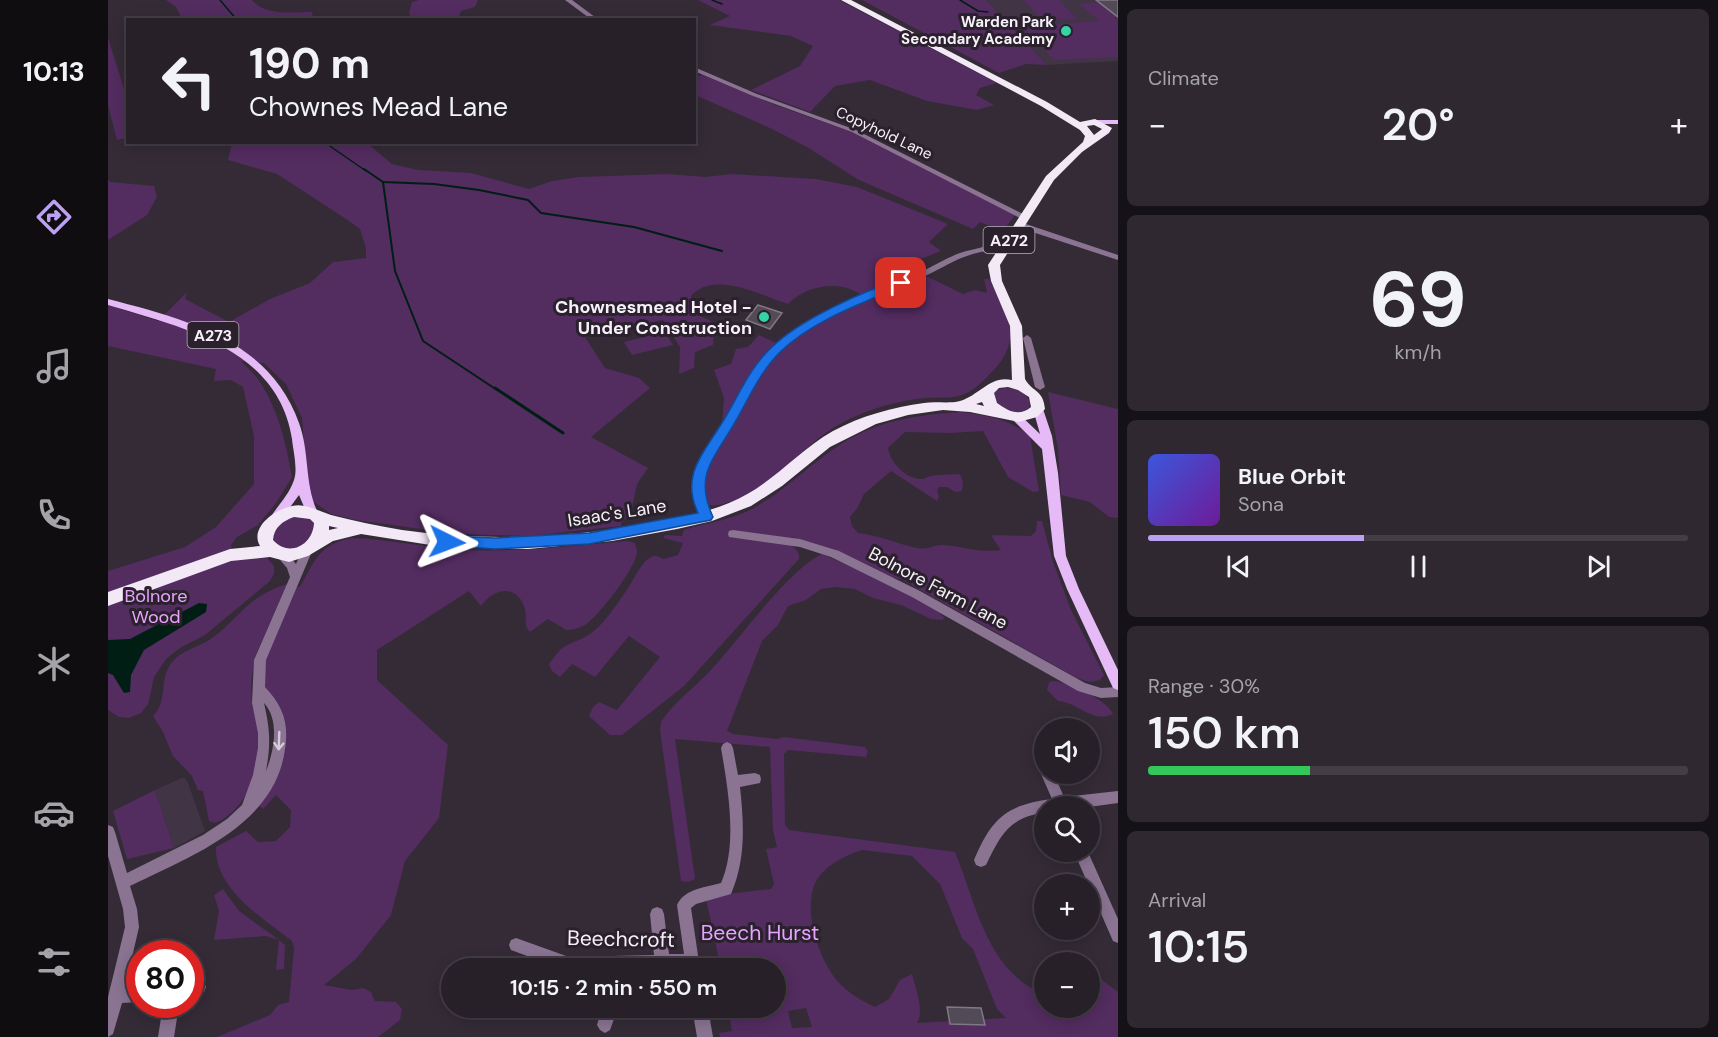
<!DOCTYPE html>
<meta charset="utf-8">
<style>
body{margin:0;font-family:"DM Sans",sans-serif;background:#2f2831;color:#f1f3f6;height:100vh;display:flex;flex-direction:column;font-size:22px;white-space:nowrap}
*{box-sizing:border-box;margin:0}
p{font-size:20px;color:#a4a3a8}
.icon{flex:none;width:33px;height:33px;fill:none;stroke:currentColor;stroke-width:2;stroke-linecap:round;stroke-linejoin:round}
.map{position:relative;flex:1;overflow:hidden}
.panel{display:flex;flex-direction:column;gap:9px;padding:9px;background:#151217;width:600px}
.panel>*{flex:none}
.guide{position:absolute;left:18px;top:18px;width:570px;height:126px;border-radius:0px;box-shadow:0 3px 15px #0003,0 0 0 2px #433e46;background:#272029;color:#f1f3f6;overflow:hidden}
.tools{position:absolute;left:926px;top:718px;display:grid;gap:12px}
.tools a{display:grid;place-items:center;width:66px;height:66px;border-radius:50%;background:#272029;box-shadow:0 3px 15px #0003,0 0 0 2px #433e46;font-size:30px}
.speed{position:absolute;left:18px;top:940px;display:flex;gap:12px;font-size:30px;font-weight:700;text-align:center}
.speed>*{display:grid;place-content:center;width:78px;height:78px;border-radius:50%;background:#272029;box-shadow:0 3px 15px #0003,0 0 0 2px #433e46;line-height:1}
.speed .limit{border:9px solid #d22;background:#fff;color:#111}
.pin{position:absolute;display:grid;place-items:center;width:51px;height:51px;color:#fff;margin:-26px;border-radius:12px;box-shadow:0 3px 9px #0006}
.me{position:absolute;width:66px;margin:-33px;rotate:93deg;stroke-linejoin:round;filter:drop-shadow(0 0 4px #0008)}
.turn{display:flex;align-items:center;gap:21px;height:126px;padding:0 24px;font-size:27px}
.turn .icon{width:78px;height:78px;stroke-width:2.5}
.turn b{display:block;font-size:42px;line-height:51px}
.big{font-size:45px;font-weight:600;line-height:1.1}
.panel .widget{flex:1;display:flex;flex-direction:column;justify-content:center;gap:9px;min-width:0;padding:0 21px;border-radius:9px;background:#2f2831}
.panel .dial{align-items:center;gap:0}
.dial b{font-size:78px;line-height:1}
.song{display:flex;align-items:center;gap:18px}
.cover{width:72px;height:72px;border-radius:9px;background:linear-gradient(135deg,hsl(230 70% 55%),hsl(280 70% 35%))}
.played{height:6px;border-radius:3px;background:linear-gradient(90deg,#bca0f2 40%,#433e46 40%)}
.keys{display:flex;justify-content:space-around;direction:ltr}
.heat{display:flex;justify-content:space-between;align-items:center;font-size:33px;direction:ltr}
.charge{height:9px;border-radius:4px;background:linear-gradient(90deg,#34c759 30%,#433e46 0)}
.trip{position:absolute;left:333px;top:958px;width:345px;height:60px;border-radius:30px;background:#272029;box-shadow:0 3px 15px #0003,0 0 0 2px #433e46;font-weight:600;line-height:60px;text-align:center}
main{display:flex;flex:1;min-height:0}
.tabs{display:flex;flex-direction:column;width:108px;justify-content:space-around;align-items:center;background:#100d10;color:#a4a3a8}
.tabs .icon{width:42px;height:42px}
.tabs .selected{color:#bca0f2}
.tabs b{font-size:27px;color:#f1f3f6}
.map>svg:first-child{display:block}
.built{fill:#413445}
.green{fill:#532c60;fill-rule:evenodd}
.water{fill:#001e14}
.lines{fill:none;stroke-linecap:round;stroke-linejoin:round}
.stream-far2{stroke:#001e14;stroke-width:1.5}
.stream-far1{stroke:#001e14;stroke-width:2}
.stream{stroke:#001e14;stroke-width:3}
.building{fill:#534a57;stroke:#817785;stroke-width:1.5}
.minor{fill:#8a7492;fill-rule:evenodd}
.major{fill:#e6baf6;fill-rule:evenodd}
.highway{fill:#f2e8f6;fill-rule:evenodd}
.oneway{stroke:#d6cbd9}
.route{fill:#1a73e8;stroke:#114b97;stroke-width:1.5}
.poi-dot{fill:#35d4a7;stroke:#2a212d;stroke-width:2}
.labels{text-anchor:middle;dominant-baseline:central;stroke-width:6;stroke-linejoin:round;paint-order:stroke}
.far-poi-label{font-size:15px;font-weight:bold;fill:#f6f0f8;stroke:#2a212d;text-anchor:end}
.far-street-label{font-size:15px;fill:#f6f0f8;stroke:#2a212d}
.shield{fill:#2a212d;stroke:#b9b2bb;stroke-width:1.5}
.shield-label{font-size:16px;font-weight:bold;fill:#f6f0f8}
.poi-label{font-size:18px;font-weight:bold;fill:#f6f0f8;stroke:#2a212d;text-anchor:end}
.street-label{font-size:18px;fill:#f6f0f8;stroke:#2a212d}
.park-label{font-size:18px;fill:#e7a4ff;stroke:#2a212d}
.near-park-label{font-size:21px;fill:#e7a4ff;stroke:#2a212d}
.near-street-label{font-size:21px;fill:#f6f0f8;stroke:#2a212d}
</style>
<main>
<nav class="tabs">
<b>10:13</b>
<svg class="icon selected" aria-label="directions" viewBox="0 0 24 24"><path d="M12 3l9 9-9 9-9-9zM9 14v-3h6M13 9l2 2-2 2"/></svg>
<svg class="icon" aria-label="music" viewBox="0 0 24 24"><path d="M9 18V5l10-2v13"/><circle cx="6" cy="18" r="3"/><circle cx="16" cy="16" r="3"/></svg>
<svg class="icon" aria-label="phone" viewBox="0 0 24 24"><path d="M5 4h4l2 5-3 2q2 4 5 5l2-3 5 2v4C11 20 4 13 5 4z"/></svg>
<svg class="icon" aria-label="climate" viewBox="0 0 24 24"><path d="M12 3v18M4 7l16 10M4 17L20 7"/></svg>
<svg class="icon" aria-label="car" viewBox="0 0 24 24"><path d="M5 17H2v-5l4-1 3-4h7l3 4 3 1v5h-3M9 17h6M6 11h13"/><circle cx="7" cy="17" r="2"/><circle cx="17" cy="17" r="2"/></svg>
<svg class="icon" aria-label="filters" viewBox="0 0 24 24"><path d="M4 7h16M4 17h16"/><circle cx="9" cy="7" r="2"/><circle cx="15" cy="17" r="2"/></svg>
</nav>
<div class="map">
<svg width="1010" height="1037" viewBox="0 0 1010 1037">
<rect width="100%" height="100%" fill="#342b37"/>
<g class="built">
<path d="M878,0H1010V61L939,65Z"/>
<path d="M76,777L80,783L97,831L66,848L47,790Z"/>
</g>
<g class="green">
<path d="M58,0H144C157,16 185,12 204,12L205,19H74L68,7Z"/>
<path d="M311,0H370L367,7L353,11L350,19H303L301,13L304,2Z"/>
<path d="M590,0H731L889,83L872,88L868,95L886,105L869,110L819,101L762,80L727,86L702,112L643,90L692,66L705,46L683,36L602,25L622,16Z"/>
<path d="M754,0H878L939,65L918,64L891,73Z"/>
<path d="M916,0H951L969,19L934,20Z"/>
<path d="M994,2L1010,17L1005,19H1010V57L946,60L916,28L915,26L991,21L971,4Z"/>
<path d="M0,38L19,98V138L9,140L0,105Z"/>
<path d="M594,75L670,106L744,132L907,215L895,231L872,222L865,229L751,180L699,147L662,128L587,95L586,78Z"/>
<path d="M124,143H259L284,164L310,170L363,173L421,189L444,181L471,177L559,174L598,177L623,174L708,179L749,187L840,224L821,242L833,251L800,264L812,272L753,295C732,279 697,286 680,304C652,295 606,270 583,296L586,313L607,323L605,345L587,352L586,368L571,374L572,347L555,320L477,337L497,368L531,378L542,388L483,437L540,468L529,484L523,513L513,523V526L421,536L350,534L248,520L223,514L203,500L199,483L194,418L178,384L156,363L133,361C138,367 145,372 149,378C170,407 178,443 184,477L168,503L150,525L129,537L123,545L126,560L159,558L166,566V574L162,581L97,635L72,648L58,659L46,677L40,704L33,713L21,718L11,717L0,710V571L77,547L108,527L146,484V436L135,387L123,380L106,381L108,369L0,346V305L50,321L79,292L77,299L121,322L162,299L202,283L225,262L258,258V248L252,229L238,219L169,174L120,160Z"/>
<path d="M0,179L2,182L46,186L49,197L39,215L0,240Z"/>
<path d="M818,276L855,294L867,290L879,293L876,279H881C901,314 916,340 883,373C875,381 866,391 854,395C843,399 830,397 818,398C784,401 747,413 719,432C700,445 685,462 667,477C655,487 616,509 601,505L593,487L602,460L623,425L614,424L616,398L606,370L623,364L628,349L640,347L651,335L675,346C720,316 768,296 818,276Z"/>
<path d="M557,332L565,345L524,355L516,342Z"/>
<path d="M897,388C908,388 918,392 922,402L921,408C910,416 901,411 890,407L885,394L889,390Z"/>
<path d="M940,392L1010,409V518L1001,517L982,502L953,495L950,449Z"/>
<path d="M853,412C881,416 899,418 922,436L931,491L925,492L900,477L875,431L842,433L797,432L780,448C782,462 798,479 813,479C818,479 818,477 823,476C832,474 842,475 852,474L855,482L854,491L847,492L839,487H831L829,490L831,497L829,501L783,471L756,494L750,507L742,517L744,526L750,533C771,535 789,544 809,548C820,550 827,544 837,545C856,547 874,553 893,550L884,537L885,535L923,536L928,531L929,521H934L945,562L963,610L996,675L992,680L981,682L969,678L793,579L783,578L718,547L683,537L681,544C687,548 692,551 691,559L576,686L514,735H502L481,716L485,707L491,702L509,710L552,657L521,636L487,677L464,664L452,677L444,671L441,664C445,659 449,653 453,649C460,643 474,640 482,634C496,624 506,608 516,594C526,582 538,545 555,559L570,555L575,543L555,538L557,535L574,536L576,530C597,523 622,520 642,510C674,493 698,468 727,448C765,421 808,415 853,412Z"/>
<path d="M182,516L203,518L209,528L197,546L180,550L166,545C160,526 168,526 182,516Z"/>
<path d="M243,538C281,539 319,548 358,550C412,552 465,546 519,541L527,543C528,546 529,550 529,552C528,568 490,617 477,625C471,628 464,630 458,630L440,619L422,632C415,625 419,618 417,609C410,584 386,587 373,606L361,591L269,650V680L340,745L331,818L297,861L283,915L248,959L216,985L244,990L255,988L263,992L267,1001L288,1002L294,1009L292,1020L270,1037H109L162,1015L170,1005L181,1002L186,948L184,941C156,919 106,889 108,847L138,831L150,842L168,841L182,827L183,810L168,795L155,809L149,804L162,790L173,714C170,703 156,688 155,681C153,655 178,612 189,587H192C207,561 210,545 243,538Z"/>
<path d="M714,554C745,568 816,595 837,618L834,620L823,619L793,605L765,598L747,589L728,587L713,589L698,600L680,606L670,625L654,641L619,731L625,734L669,739L676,737L757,747L760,751L758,757L680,750L676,754L677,825L681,830L847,852C867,900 876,959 923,988L936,986V1008H981V977H990L1010,992V1037H612L611,1033L624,1031L620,1008H668V969H613L598,899L601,896L663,889L666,884L658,849L669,847L665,830L662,747L567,739L587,879L580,882L573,881L552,730L553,722C565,703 586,688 602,671C630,641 680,570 714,554ZM754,850L804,856L832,884L854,938L865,949L889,1009L898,1018L809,1023C817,1010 807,988 804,974L792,980L781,999L767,1007C754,1001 742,994 732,984C712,962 697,918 705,889C711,868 735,856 754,850ZM698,1008L704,1027L684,1028L680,1011Z"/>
<path d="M179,584L147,657C144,672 142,688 144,703C145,712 149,720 151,730C155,764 141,809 107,823L101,821L95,791L90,790L84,776L65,756L55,732L45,716C60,701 51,682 62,665C72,650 90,648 104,638C135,615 137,598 179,584Z"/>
<path d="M946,681C962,683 998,699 1005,714C984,724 970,702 950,701L939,690L941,682Z"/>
<path d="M47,790L66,848L19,859L5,811Z"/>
<path d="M115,889L131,911L171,940L177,945L176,969L168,970L171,940L158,936L106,940L111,911L106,895Z"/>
</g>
<path class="water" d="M91,603L99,604L98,612L36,650L23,675L22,692L16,693L5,675L0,673V640L22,639Z"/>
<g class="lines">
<g class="stream-far2">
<path d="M112,0L129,20"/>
<path d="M604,0L614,4"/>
<path d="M852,0L870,11L880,12"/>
<path d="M216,142L258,171"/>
</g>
<g class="stream-far1">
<path d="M256,169L275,182L326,184L371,190L420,200L433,213L526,227L614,251"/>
<path d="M275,182L287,271L315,341L389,390"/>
</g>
<path class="stream" d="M387,388L455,433"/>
</g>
<g class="building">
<path d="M988,0H1010V17Z"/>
<path d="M650,305L674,313L662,329L638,320Z"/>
<path d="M839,1007L873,1008L877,1025L842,1024Z"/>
</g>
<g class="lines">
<g class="minor">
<path d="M457,0H464L491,20H484Z"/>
<path d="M586,67L649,94L748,130L921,217L914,219L744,132L645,96L586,71Z"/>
<path d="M909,223H915L1010,255V260L909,227Z"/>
<path d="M884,245L888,247L887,249C877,251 866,253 856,257C842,262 829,271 815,277C765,297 709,314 670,352C648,374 636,403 621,429C601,463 586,477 603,517L602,520H594C575,481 592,462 612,428C628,402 641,371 663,348C702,310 759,294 808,274C822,268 835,260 849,254C860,250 872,248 884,245Z"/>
<path d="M919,335L923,338L937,387L932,390L927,387L915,338Z"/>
<path d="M625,530L692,539L731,551L812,591L977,683L993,688L1010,687V697L993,698L970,691L804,597L723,557L692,547L621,537L620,534L621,531Z"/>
<path d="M200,545L204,546L205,549L158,660L157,687C175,706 181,723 177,749C167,826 82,856 22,886L29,909L31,927L17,988L32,987V1002L14,1003L5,1034L0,1037V997L17,927L15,909L0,856V825L5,827L7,832L19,873L95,835L119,819L134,805L145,775L150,748V733L144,703L146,660L182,577L179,568L167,554L168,551C177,548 183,558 188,564L196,546ZM156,703C172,720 166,751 158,771C163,743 162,730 156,703Z"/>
<path d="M619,742L623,744L625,748L630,775L647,773L652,775L653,779L652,783L632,787C636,824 638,859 623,894L588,904L583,908L592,969H454L403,950L401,945L403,940L408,938L461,957L546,955L542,914L544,909L549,907L554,909L556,914L561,954H576L569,905C576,889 598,887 613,883C630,844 620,789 613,748L615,744Z"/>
<path d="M932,750L936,752V774H946L956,797L1010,791V803L981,807H936V813C901,817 892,836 878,865L873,867L868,865L866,860C884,818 898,805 944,799L933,774L934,771L931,770L926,756L927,752Z"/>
<path d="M966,852H980L1010,919V943L1005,941Z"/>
<path d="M82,980H91L96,982L98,987L96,992L82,995Z"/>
<path d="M55,1005H71L66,1037H50Z"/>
<path d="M494,1008H510L502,1030L497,1033L492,1030L489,1025Z"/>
<path d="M584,1008H600L605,1037H589Z"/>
</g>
<g class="major">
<path d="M984,120H1010V124H987L983,122Z"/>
<path d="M0,299C77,319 162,340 191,423C202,453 196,484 210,513L208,516H200L191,495L172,521H164L162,518C170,505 181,495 186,480C190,469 185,450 184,439C170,348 73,327 0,305Z"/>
<path d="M930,405L935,409L944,436L950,473L958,556L971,589L1010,670V690L1005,688L959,589L946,556L934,449L902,417L903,414H911L932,434L925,409Z"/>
</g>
<path class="highway" d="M733,0H743L939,102L972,122L987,119L1004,128L1001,133L974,152L946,180L892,265L894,281L914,326L917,379C925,393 935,389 937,409L929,417L911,422L862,412L835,410L800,415L768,424L722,447L674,486L643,506L604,521L569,529L504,541L420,549L335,547L253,534L225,541L200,556L181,562L162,557L123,561L0,606V592L122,549L152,546C141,527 168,509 184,506C198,503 210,511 223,515C246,521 270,526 294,530C343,537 393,539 443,535C500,532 568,524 621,503C662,487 688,452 725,431C753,416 785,407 816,403C827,401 841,404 852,401C872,395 882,375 904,380L902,326L883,281L880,265L938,176L975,142L977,136L972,130L933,106ZM986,125L994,129L986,135L979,126ZM900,387L910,390L921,397L923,407C911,417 900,411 889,403L886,393L891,388ZM874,402L876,406L868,404ZM186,517L202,519L206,523C205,545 181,558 165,540C166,527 175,521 186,517ZM221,526L230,528L221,530Z"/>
</g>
<defs><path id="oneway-shaft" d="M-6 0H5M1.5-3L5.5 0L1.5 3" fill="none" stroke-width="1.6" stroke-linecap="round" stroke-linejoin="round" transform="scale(1.5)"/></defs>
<use class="oneway" href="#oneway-shaft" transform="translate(171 741) rotate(92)"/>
<path class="route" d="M793,280L797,281V285C755,303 705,320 672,352C650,374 639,403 623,429C603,462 587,478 605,517L603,520L481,544L387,549L334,545L332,542L339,536L387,538L481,533L590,513C573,477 593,456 612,426C629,400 640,369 664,347C692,320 756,290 793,280Z"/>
<g class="poi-dot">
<circle cx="958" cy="31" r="6"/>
<circle cx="656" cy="317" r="6"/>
</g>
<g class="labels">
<g class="far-poi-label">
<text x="946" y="22">Warden Park<tspan x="946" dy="17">Secondary Academy</tspan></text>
</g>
<g class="far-street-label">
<text transform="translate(776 133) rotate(25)">Copyhold Lane</text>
</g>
<g class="shield">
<rect x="875.5" y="227" width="51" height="26" rx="4.5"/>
<rect x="79.5" y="322" width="51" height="26" rx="4.5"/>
</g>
<g class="shield-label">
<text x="901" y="240">A272</text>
<text x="105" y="335">A273</text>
</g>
<g class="poi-label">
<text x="644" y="307">Chownesmead Hotel -<tspan x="644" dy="21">Under Construction</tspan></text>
</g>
<g class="street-label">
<text transform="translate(509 513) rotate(-9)">Isaac's Lane</text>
<text transform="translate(830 588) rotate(28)">Bolnore Farm Lane</text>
</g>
<g class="park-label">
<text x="48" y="596">Bolnore<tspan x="48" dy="21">Wood</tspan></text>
</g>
<g class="near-park-label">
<text x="652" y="933">Beech Hurst</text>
</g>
<g class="near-street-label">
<text transform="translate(513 939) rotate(1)">Beechcroft</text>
</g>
</g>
</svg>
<div class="tools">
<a><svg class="icon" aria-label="sound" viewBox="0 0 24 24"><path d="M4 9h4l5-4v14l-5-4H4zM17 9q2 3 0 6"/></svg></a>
<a><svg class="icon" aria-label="search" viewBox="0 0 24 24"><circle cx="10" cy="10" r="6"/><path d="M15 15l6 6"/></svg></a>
<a>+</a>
<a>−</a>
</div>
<div class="speed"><div class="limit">80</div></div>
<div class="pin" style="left:793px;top:283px;background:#d93025"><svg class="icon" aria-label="arrive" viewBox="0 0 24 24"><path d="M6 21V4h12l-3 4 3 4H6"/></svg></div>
<svg class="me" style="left:339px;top:542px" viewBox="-20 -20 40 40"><path d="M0-17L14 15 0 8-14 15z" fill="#1a73e8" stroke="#fff" stroke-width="4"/></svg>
<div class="trip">10:15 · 2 min · 550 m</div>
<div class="guide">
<div class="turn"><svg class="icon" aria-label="left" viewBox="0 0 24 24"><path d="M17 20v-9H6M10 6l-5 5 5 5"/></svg><div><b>190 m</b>Chownes Mead Lane</div></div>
</div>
</div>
<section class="panel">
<div class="widget"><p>Climate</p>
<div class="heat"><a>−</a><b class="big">20°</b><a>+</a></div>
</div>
<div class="widget dial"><b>69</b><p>km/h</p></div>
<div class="widget">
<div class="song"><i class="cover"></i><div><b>Blue Orbit</b><p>Sona</p></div></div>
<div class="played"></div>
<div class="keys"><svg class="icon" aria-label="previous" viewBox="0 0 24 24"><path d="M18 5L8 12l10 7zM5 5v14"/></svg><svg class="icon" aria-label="pause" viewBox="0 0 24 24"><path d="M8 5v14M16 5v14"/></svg><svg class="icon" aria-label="next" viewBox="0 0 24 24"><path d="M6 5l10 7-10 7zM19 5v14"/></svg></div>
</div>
<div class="widget"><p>Range · 30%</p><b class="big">150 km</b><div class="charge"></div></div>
<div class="widget"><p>Arrival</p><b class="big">10:15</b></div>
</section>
</main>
